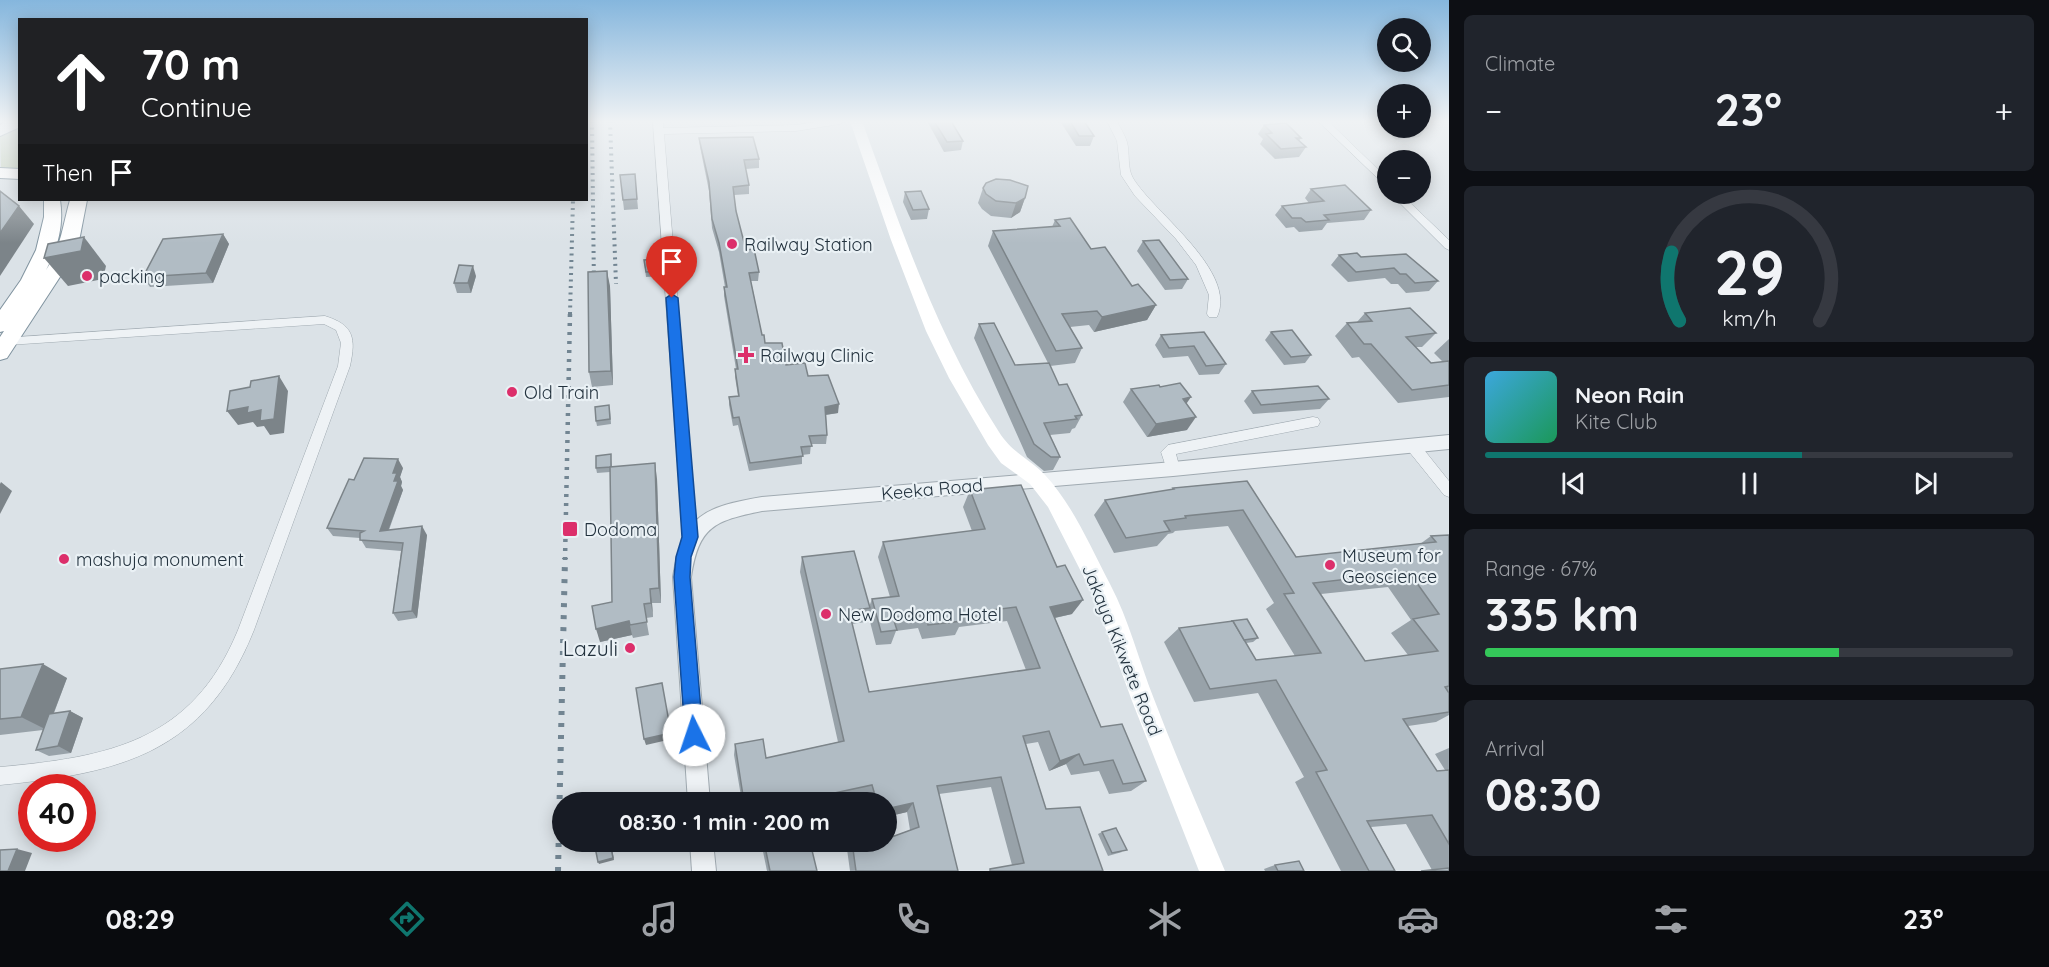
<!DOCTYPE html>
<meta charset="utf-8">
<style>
body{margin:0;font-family:Quicksand,sans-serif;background:#20242c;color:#f1f3f6;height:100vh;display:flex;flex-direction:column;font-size:22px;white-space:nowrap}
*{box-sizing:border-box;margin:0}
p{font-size:20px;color:#9ea1a6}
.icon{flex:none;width:33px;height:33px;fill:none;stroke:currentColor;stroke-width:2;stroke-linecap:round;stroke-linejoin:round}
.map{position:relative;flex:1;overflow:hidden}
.sheet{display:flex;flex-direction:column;gap:15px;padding:15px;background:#0d0f14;width:600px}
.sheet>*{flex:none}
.banner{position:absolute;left:18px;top:18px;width:570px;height:183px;border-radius:0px;box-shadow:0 3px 15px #0003;background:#202124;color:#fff;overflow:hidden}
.tools{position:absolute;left:1377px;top:18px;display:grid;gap:12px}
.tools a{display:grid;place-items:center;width:54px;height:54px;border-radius:50%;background:#171b24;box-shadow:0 3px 15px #0003;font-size:30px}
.speed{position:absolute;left:18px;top:774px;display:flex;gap:12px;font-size:30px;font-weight:700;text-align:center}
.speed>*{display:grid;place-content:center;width:78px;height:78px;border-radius:50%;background:#171b24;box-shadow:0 3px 15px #0003;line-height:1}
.speed .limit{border:9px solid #d22;background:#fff;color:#111}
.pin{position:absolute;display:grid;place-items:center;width:51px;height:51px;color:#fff;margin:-62px -26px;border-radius:50% 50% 50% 0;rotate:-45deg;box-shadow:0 0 6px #0007}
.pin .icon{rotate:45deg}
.me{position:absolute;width:66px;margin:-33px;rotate:356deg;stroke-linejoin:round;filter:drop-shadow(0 0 4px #0008)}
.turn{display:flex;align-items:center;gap:21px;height:126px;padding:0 24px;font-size:27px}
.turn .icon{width:78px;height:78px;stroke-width:2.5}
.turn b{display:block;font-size:42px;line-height:51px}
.then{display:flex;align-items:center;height:57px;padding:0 24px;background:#0003;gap:12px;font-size:22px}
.big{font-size:45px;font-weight:700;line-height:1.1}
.sheet .card{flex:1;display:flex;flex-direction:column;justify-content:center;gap:9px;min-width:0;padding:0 21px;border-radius:9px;background:#20242c}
.sheet .dial{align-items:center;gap:0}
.dial svg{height:156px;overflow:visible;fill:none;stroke:#363941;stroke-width:7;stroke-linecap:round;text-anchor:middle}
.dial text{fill:#f1f3f6;stroke:none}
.song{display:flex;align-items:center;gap:18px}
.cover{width:72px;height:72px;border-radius:9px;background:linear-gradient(135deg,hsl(200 70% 55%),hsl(150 70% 35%))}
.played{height:6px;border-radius:3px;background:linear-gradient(90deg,#0f766e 60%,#363941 60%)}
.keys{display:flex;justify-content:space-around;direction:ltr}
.heat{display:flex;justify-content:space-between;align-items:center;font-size:33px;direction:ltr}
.charge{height:9px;border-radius:4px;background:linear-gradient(90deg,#34c759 67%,#363941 0)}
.trip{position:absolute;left:552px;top:792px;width:345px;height:60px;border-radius:30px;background:#171b24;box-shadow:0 3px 15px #0003;font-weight:700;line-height:60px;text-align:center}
.dock{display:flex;height:96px;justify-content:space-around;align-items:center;background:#090b0e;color:#9ea1a6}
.dock .icon{width:42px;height:42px}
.dock .current{color:#0f766e}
.dock b{font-size:27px;color:#f1f3f6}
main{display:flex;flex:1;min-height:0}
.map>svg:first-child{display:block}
.green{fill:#c5d2bb}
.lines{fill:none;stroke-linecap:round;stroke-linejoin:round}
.minor-casing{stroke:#a0aab1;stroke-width:1}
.tertiary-casing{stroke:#a0aab1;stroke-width:2}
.trunk-casing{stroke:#80939f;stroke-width:2}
.minor{fill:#eef2f5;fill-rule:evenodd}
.tertiary{fill:#eef2f5;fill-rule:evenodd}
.secondary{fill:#fff;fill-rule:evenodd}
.trunk{fill:#fff;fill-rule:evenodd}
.rail-far2{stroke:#728592;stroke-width:4;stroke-dasharray:2 4.5;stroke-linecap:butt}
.rail-far1{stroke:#728592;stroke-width:4.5;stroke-dasharray:3 6;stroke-linecap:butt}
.rail{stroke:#728592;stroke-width:6;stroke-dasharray:4 8;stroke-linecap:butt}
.wall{fill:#98a2a9;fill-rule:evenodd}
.shaded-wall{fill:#7c8489}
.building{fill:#b1bcc4;stroke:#7c8489;stroke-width:1.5;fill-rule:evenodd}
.route{fill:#1a73e8;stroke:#114b97;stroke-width:1.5}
.poi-dot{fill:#dc2f6b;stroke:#eaf1f5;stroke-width:2}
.labels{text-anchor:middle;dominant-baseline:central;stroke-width:4.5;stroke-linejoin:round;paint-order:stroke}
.poi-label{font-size:18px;fill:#23323e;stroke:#eaf1f5;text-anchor:start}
.street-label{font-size:18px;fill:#23323e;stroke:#eaf1f5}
.near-poi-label{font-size:21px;fill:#23323e;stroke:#eaf1f5;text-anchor:end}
</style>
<main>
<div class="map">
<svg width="1449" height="871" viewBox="0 0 1449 871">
<rect width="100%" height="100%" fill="#dbe2e7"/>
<path class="green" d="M19,124V170L1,168L0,136Z"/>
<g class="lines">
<g class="minor-casing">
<g id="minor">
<path d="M653,121H663V128L796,125L822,121H845L840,124L796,131L664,134L697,537L695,542L690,543L685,542L683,537Z"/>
<path d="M1107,121H1117C1120,128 1125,135 1127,142C1130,153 1127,168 1133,178C1154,213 1238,271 1217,317H1209L1207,314L1209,295L1196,265L1176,239L1135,196L1121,175L1117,141Z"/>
<path d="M1318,121H1328L1388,179V188Z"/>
<path d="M1391,194H1401L1449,240V250L1445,248Z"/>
<path d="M325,316C354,325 356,338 350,366L254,630C205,753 121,773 0,785V767C108,757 192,742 238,630L338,366L341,343L336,330L324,324L8,345L4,344L2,341L4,338Z"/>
<path d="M1313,417L1318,418L1320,422L1318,426L1176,454L1180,469L1178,473H1168L1161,452L1168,445Z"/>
<path d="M1412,440L1417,441L1449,481V497L1444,495L1407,449L1405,445L1407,441Z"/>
</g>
</g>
<g class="tertiary-casing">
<g id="tertiary">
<path d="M1449,435V449L1173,476L762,511C714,521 699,526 691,577L710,802H688L673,577C683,515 704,507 762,497L1173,462Z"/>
<path d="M690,842H713L716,871H692Z"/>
</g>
</g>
<g class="trunk-casing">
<g id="trunk">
<path d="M6,121H20V127L0,136V125Z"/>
<path d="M0,168L20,169V179L0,178Z"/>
<path d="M44,200H60C64,224 58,248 46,270C61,248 63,224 70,200H87L80,236L71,260L7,358L0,360V337L4,331L0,332V310L21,280L36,250L44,217Z"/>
</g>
</g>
<use href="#minor" class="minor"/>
<use href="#tertiary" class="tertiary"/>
<path class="secondary" d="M850,121H862C901,228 937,336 999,432C1013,454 1029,458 1045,475C1073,505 1091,548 1110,584C1129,620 1139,661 1154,699C1176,757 1201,814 1225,871H1199L1132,701L1094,597L1048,507L1030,484L1001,463L988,445L949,378L926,331L891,240Z"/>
<use href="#trunk" class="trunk"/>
<g class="rail-far2">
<path d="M592,121L594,288"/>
<path d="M610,121L616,284"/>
<path d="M570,314L573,200"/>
</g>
<g class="rail-far1">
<path d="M595,369V393"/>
<path d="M565,560L570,313"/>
</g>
<path class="rail" d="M558,871L565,558"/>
</g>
<g class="wall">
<path d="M711,121H732L711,122Z"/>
<path d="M927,121H951L963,141L961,150L944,152Z"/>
<path d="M1060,121H1084L1094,136L1090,146H1076Z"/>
<path d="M1380,121H1388V128H1427L1419,137L1396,140L1377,124Z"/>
<path d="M1264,125L1301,138L1299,141L1306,147L1299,157L1275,159L1260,144L1263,139L1258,134Z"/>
<path d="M699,138L759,159V168L745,169L749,185V194L734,195L736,211L746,250L759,272L758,281H751L762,335L765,343L786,365L808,376L838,413L826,415L827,435L826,444H811L810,454L802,455V464L749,471L738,425L733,426L729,405V397L738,396L735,377V369H736L724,296V287H725L719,252L712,228L709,191L700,147Z"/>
<path d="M635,174L638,209L624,210L620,175Z"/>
<path d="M983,188L1025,198L1020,212L1011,218L991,216L982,209L978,203Z"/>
<path d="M1311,189L1371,210L1364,220L1327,223L1322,230L1299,232L1294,227L1286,228L1275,215L1282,206L1309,203L1305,198Z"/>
<path d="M905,192L929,209L927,219L911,220L903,202Z"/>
<path d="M1055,220L1091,249L1132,286L1156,305L1147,320L1094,332L1089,325L1070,327L1082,348L1075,363L1050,366L1059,385L1082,415L1075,428L1072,429L1070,433L1050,435L1060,457L1053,470L1044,471L1027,457L974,338L979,324L1015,365L1048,363L988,246L993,231L1052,227Z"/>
<path d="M223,234L229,244L213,283L150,287L143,277Z"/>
<path d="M1143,241L1188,279L1182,289L1165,290L1137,251Z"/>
<path d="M1339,255L1361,257L1438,281L1429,291L1406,293L1398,284H1391L1385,278L1348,282L1331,265Z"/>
<path d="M659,259L661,276L646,277L644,260Z"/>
<path d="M476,276L471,293H457L454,283Z"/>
<path d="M610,286L613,385L592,387L589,372Z"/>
<path d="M1365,313L1436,333L1422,347H1416L1431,363L1443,362L1434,353L1449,339V397L1398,403L1359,357L1352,358L1335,336L1347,323L1357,322Z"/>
<path d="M1204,332L1226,364L1219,374L1199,375L1188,356L1163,358L1155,345L1161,335Z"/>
<path d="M1271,332L1311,355L1305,363L1284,365L1265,340Z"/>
<path d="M1160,387L1187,404V430L1147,437L1123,402L1131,389Z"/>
<path d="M1252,391L1329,399L1320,409L1253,414L1244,401Z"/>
<path d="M610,410L611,424L597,426L596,421Z"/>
<path d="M611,459L612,467L657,479L661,603H652L653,617L646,618L649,635L633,638L632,635L600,642L612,602L610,472L597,473L596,468Z"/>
<path d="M403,468L400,477L402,482L401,486L403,490L389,530L427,535L417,618L398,621L393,613L401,551L366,548L360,538L333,536L327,528L354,480Z"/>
<path d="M1247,481L1296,557L1420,544L1431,536L1449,535V715L1436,722L1408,726L1437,771L1445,770L1435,754L1449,748V871L1432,870L1406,824L1371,827L1395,871H1341L1295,782L1304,777L1258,693L1194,702L1164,642L1179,628L1258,638L1253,642L1246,643L1256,660L1295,656L1266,609L1274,603L1228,526L1175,531L1173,533L1168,534L1157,546L1114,553L1094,515L1105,500L1172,490L1173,488ZM1388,587L1411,620L1391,633L1408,655L1365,661L1321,594Z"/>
<path d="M970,490L1072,614L1055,618L1101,727L1146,781L1131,791L1109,794L1099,771L1071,775L1066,764L1049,771L1038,742L1026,744L1046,809L1103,871L1012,865L991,787L939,794L958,871H850L846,842H873V844L910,830L907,812L886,817V802H869L866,795L829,802H742L734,755L735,744L766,758L838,742L800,572L802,557L869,607L872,599L890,597L878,557L883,542L972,531L963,507ZM868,614L876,645L891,644L896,631L918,628L922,639L955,635L959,627L1007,621L1026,670L869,692L852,624L865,622Z"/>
<path d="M0,669L67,678L54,713L70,711L83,718L71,753L49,756L36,750L43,730L0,735Z"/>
<path d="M1102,832L1122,852L1108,856L1098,834Z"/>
<path d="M761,842H810L817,871H767Z"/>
<path d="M1275,865L1304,871H1265L1264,869Z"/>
</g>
<g class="shaded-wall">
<path d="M1025,198L1020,212L1011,218L1016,203Z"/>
<path d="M19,206L34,224L0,276V233Z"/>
<path d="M223,234L229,244L213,283L206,273Z"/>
<path d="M84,237L106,266L103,279L68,286L44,258Z"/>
<path d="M473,266L476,276L471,293L468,283Z"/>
<path d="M607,271L610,286L613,385L611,371Z"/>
<path d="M1156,305L1147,320L1094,332L1102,317Z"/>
<path d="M279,376L288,391L284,433L270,435L264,426L257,427L253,422L238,425L227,411Z"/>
<path d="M1191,397L1182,410L1183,399Z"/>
<path d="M839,404L838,413L824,415L825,407Z"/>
<path d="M1196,417L1187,430L1147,437L1156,424Z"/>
<path d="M398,459L403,468L400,477L402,482L401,486L403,490L385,539L380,531L394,481L393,473Z"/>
<path d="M655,463L657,479L661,603L659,588Z"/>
<path d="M1,482L12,491L0,514V484Z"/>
<path d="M422,526L427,535L417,618L412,611Z"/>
<path d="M650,589L652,603L653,617L651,603Z"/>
<path d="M1083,600L1072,614L1040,621L1050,607Z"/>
<path d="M629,621L632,635L600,642L596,629Z"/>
<path d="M43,664L67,678L47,730L21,717Z"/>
<path d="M70,711L83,718L71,753L58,746Z"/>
<path d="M671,733L672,739L646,745L644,739Z"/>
<path d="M1079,754L1066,764L1049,771L1060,761Z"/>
<path d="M820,797L818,802H802Z"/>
<path d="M913,803L907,812L886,817V809Z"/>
<path d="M610,842H611L614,860L599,864L598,862Z"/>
<path d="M17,849L32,853L25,871H8Z"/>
</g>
<g class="building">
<path d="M934,121H951L963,141L947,142Z"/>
<path d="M1070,121H1084L1094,136H1079Z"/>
<path d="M1286,123L1301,138H1296L1306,147L1281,149L1266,134L1272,133L1264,125Z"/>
<path d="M1420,123L1427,128L1403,130L1400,128H1420Z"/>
<path d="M753,137L759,159L744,160L749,185L733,187L736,211L746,250L754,249L759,272L749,273L762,335H764L765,343H782L786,365L805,363L808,376L828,375L839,404L825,407L827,435L809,436L812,446L801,447L803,456L750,463L739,417L733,418L729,397L739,396L735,369H738L724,287H727L719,243L712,219L709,182L699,138Z"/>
<path d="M635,174L637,199L623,200L620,175Z"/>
<path d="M996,179L1010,180L1028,186L1025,198L1016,203L996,201L986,194L983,188L986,183Z"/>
<path d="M1345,185L1371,210L1324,215L1329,220L1306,222L1301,218H1292L1282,206L1324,201L1311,189Z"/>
<path d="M0,191L19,206L0,233Z"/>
<path d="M921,191L929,209L913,210L905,192Z"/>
<path d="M1070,218L1091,249L1105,247L1132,286L1138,284L1156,305L1102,317L1097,311L1062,314L1082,348L1056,351L993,231L1060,226L1055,220Z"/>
<path d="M223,234L206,273L143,277L163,239Z"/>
<path d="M84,237L81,251L44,258L48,244Z"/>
<path d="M1159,240L1188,279L1170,280L1143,241Z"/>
<path d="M1357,253L1361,257L1406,254L1438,281L1415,283L1406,274H1400L1394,268L1356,272L1339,255Z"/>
<path d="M659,259L660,271L646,272L644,260Z"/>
<path d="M459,265L473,266L468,283H454Z"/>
<path d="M607,271L611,371L589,372L588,272Z"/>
<path d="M1410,308L1436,333L1406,337L1431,363L1449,361V385L1412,390L1371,344H1364L1347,323L1372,321L1365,313Z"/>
<path d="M994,323L1015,365L1049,363L1059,385L1067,384L1082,415L1075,416L1077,419L1044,423L1060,457H1051L1034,444L979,324Z"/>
<path d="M1292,330L1311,355L1291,357L1271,332Z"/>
<path d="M1204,332L1226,364L1206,366L1194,346L1169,348L1161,335Z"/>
<path d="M279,376L274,419L260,421L261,410L247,413L248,407L227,411L230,391L250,387L251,381Z"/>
<path d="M1180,383L1191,397L1183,399L1196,417L1156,424L1131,389L1159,385L1160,387Z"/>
<path d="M1318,386L1329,399L1261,405L1252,391Z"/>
<path d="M609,405L610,419L596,421L595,407Z"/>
<path d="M611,454V467L596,468V456Z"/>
<path d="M364,458L398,459L393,473H397L394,481H398L380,531L422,526L412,611L393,613L403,543L360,540V533L364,531L327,528L349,479L354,480Z"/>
<path d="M655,463L659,588L650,589L651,603L644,604L647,622L630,625L629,621L596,629L592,606L612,602L610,467Z"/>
<path d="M1247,481L1296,557L1436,542L1431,536L1449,535V686L1445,687L1449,693V712L1403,719L1437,771L1449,770V844L1432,815L1367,821L1395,871H1369L1316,772L1327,770L1276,680L1210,689L1179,628L1233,621L1256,660L1321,653L1284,594L1294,593L1243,510L1185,516L1186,518L1164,521L1170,531L1126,538L1105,500L1174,489L1173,488ZM1409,572L1439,614L1413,619L1438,651L1365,661L1313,583Z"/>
<path d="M1021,485L1057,567L1065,565L1083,600L1050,607L1101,727L1122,724L1146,781L1123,784L1113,760L1084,765L1079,754L1060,761L1049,731L1023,736L1046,809L1080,807L1103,871H990V869L1024,863L1001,777L937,786L958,871H856L852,842H873V844L880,842H886V839L919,827L913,803L886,809V802H877L872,785L820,796V797L802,802H744L735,744L763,739L766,758L844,741L802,557L854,551L870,608L849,611L869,692L1040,668L1016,607L960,614L962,621L928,625L925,614L893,618L897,630L881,632L872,599L899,596L883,542L985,529L970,490Z"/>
<path d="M1247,619L1258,638L1244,640L1233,621H1231Z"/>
<path d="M43,664L21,717L0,719V669Z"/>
<path d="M662,683L671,733L644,739L636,688Z"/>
<path d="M70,711L58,746L36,750L49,714Z"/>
<path d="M611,794V802H597V797Z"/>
<path d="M1116,828L1127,850L1112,853L1102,832Z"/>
<path d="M594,842H610L613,858L598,862Z"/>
<path d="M764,842H810L817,871H770Z"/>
<path d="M17,849L8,871H0V850Z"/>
<path d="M1299,861L1304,871H1278L1275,865Z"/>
<path d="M1449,868V871H1421Z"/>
</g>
<linearGradient id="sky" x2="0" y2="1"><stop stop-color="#85b6dd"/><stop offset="0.5" stop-color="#eff2f4"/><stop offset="1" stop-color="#eff2f4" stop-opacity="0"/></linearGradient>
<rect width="1449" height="243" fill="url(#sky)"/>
<path class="route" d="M672,294L678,298L698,537L691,557L690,577L703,735L700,741L694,744L688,741L685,735L674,577L676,557L682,537L666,298Z"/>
<g class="poi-dot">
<circle cx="732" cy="244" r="6"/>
<circle cx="87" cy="276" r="6"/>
<path d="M743 346h6v6h6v6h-6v6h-6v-6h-6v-6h6z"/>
<circle cx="512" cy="392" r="6"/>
<rect x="562" y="521" width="16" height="16" rx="3"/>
<circle cx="64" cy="559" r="6"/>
<circle cx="1330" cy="565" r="6"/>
<circle cx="826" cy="614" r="6"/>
<circle cx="630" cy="648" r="6"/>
</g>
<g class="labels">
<g class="poi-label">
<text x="744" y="244">Railway Station</text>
<text x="99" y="276">packing</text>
<text x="760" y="355">Railway Clinic</text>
<text x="524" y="392">Old Train</text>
<text x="584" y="529">Dodoma</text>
<text x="1342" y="555">Museum for<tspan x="1342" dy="21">Geoscience</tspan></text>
<text x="76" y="559">mashuja monument</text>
<text x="838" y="614">New Dodoma Hotel</text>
</g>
<g class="street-label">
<text transform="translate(932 489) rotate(-5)">Keeka Road</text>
<text transform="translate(1122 650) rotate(68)">Jakaya Kikwete Road</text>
</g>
<g class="near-poi-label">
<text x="618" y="648">Lazuli</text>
</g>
</g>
</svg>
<div class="tools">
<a><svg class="icon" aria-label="search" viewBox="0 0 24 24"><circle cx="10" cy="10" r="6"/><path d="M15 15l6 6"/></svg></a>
<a>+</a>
<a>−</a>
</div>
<div class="speed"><div class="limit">40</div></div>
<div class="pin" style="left:672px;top:298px;background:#d93025"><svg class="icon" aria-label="arrive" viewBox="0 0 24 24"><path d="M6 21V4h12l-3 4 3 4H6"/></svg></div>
<svg class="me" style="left:694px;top:735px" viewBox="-20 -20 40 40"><circle r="19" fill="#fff"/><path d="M0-13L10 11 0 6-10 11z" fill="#1a73e8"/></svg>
<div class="trip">08:30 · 1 min · 200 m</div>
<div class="banner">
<div class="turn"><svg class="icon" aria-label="ahead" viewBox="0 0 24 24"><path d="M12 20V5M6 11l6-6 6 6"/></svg><div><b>70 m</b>Continue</div></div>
<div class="then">Then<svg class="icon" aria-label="arrive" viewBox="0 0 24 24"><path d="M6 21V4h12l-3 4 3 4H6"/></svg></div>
</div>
</div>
<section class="sheet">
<div class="card"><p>Climate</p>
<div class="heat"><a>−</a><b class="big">23°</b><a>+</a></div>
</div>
<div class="card dial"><svg viewBox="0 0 100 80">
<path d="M14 69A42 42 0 1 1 86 69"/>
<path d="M14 69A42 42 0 0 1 10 34" stroke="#0f766e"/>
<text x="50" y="56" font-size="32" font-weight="700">29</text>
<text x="50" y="72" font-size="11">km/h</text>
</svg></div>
<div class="card">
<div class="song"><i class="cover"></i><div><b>Neon Rain</b><p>Kite Club</p></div></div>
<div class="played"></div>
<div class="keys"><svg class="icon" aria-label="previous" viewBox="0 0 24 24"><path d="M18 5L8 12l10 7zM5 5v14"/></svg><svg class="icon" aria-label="pause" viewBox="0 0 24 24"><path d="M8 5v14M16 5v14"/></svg><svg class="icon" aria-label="next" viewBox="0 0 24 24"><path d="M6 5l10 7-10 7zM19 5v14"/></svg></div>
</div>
<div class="card"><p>Range · 67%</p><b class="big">335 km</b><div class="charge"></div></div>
<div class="card"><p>Arrival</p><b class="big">08:30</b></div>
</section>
</main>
<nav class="dock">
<b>08:29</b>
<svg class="icon current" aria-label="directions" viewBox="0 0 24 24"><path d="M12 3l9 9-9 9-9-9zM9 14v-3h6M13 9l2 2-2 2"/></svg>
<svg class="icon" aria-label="music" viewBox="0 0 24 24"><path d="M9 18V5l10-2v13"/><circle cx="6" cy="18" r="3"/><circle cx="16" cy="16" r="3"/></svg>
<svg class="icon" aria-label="phone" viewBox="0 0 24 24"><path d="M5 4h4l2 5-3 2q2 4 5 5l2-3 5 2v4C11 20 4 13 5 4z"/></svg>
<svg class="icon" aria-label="climate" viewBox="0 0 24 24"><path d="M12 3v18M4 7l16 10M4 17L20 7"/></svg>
<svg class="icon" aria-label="car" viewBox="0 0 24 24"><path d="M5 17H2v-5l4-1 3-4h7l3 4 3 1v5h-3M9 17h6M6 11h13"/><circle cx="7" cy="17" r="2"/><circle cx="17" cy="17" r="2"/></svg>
<svg class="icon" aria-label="filters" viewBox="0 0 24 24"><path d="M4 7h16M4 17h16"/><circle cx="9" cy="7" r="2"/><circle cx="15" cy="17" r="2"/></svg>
<b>23°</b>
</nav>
